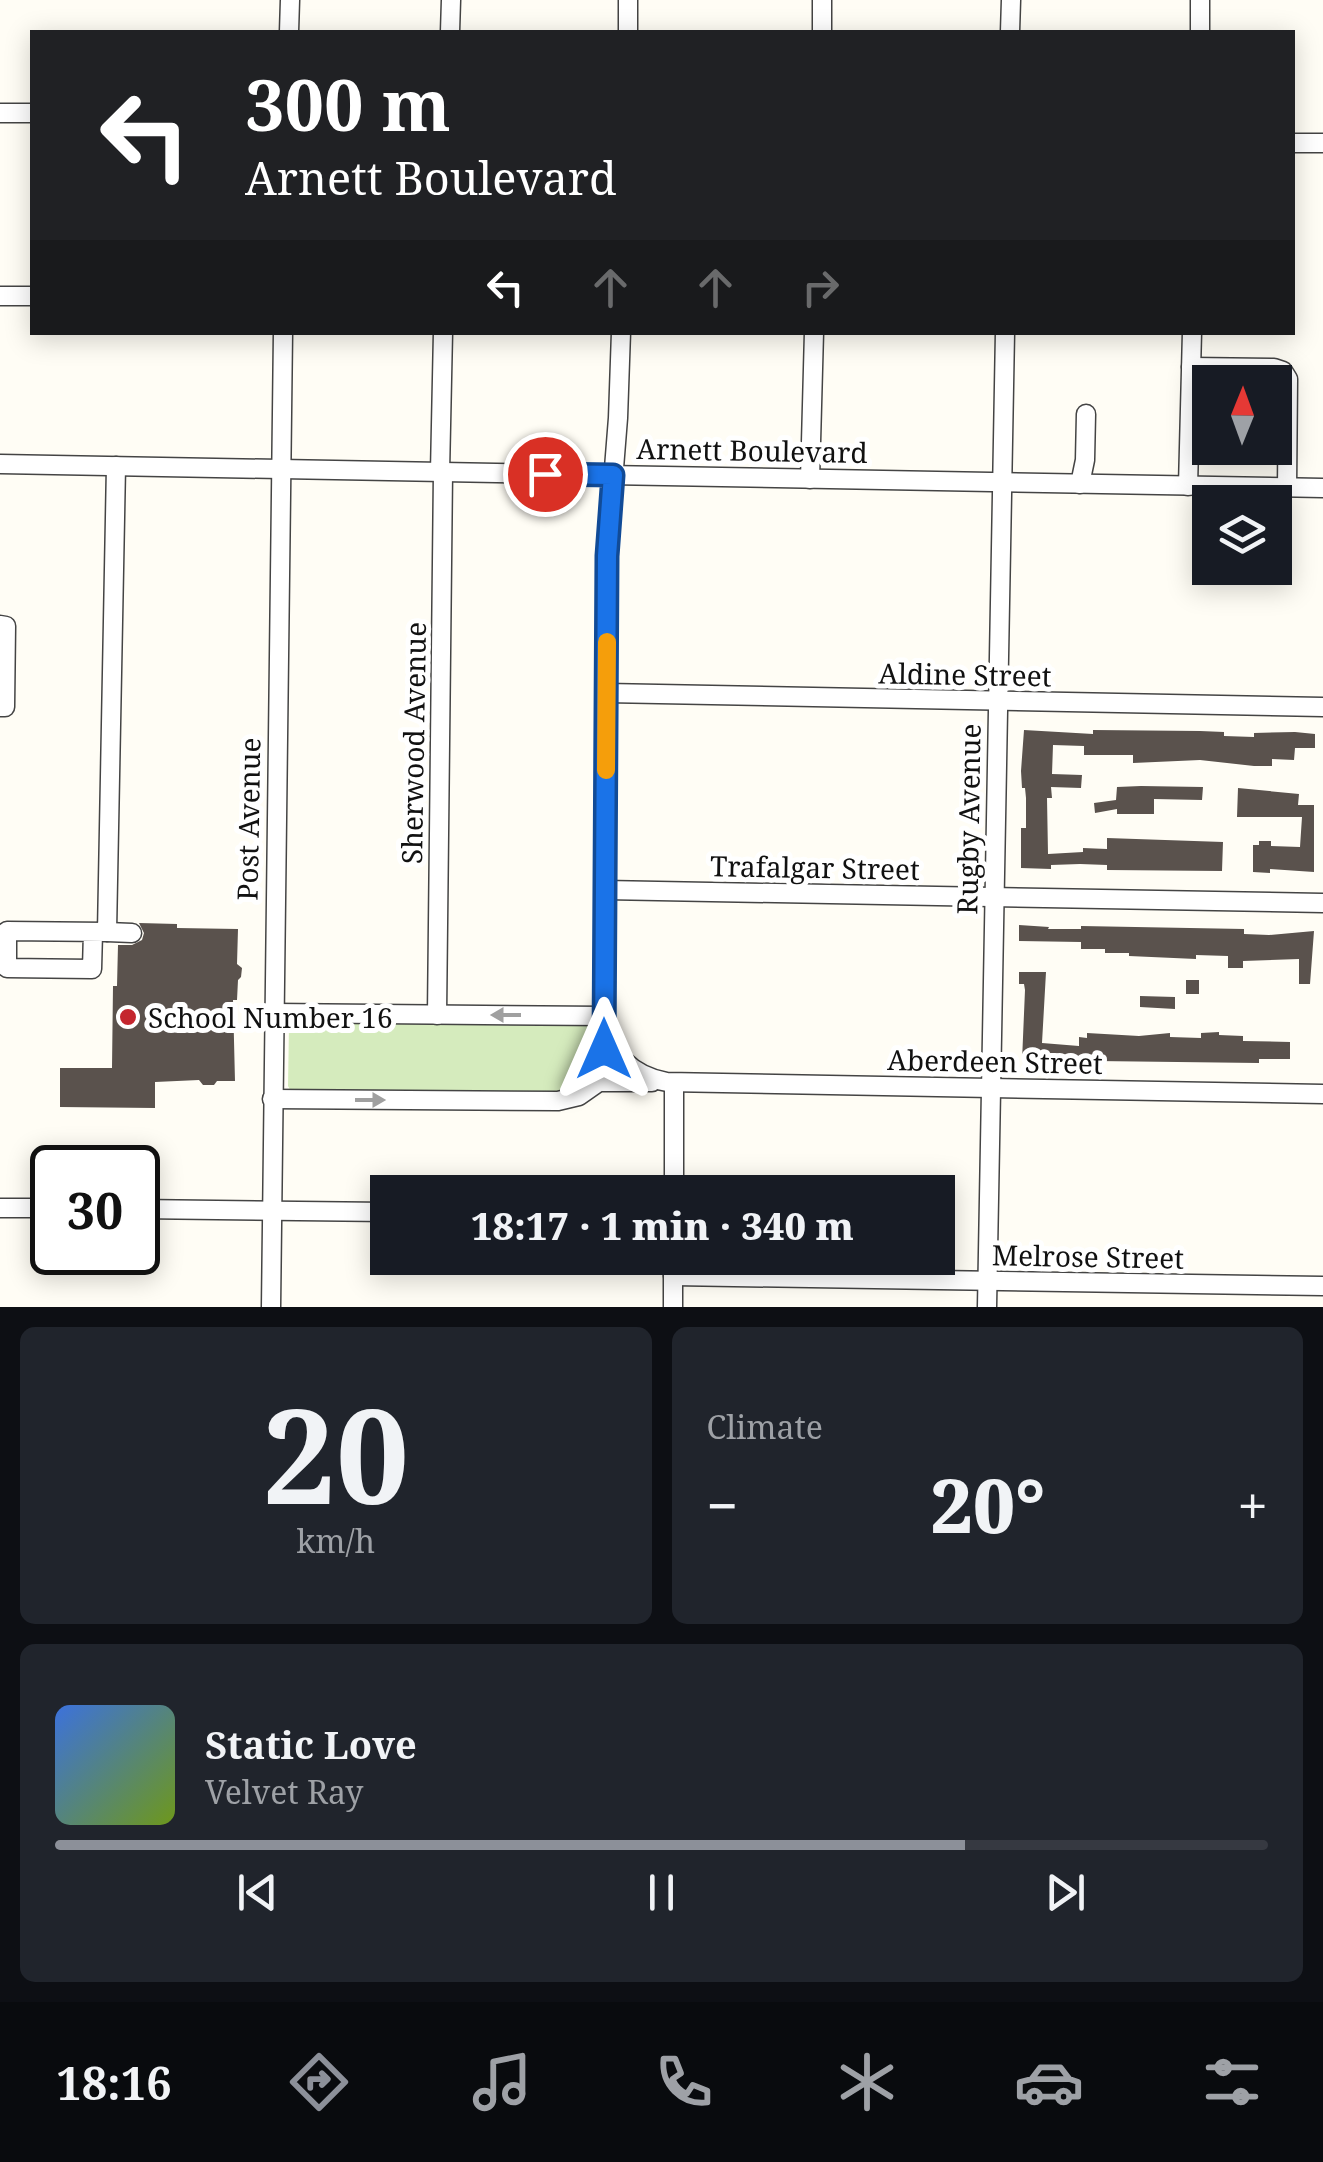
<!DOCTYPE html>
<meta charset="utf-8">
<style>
body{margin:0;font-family:"Noto Serif",serif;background:#20242c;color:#f1f3f6;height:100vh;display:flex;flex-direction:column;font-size:38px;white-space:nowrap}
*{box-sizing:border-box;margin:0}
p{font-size:32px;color:#9ea1a6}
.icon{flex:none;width:55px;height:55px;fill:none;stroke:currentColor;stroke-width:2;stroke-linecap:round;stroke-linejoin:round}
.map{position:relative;height:1307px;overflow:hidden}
.panel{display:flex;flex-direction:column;gap:20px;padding:20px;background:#0d0f14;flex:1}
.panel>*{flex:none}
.top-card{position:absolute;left:30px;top:30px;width:1265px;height:305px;border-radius:0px;box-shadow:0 5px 25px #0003;background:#202124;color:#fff;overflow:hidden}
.needle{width:65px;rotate:1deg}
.buttons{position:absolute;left:1192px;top:365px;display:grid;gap:20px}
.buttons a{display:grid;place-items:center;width:100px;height:100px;border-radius:0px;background:#171b24;box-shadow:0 5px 25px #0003;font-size:50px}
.speed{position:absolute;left:30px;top:1145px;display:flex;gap:20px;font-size:50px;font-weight:700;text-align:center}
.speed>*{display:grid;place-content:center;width:130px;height:130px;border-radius:50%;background:#171b24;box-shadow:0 5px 25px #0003;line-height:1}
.speed .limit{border:5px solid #111;border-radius:15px;background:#fff;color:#111}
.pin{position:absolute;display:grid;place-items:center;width:85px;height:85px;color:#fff;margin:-42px;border:5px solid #fff;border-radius:50%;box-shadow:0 2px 10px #0007}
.me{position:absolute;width:110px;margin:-55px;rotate:0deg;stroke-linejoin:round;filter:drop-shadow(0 0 8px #0008)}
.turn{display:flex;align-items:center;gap:35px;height:210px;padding:0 50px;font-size:45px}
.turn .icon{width:130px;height:130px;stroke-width:2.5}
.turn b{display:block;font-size:70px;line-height:85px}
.lanes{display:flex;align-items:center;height:95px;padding:0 50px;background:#0003;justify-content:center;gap:50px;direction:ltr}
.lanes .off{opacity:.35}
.big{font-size:75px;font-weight:800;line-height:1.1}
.panel .tile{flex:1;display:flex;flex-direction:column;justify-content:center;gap:15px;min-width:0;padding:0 35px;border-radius:15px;background:#20242c}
.panel .dial{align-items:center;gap:0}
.dial b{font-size:130px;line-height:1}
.song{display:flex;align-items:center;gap:30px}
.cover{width:120px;height:120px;border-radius:15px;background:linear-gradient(135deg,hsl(220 70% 55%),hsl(80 70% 35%))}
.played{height:10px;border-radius:5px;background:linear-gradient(90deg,#8c9099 75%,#363941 75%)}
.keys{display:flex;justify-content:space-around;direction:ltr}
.heat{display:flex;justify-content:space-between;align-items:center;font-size:55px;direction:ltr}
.panel .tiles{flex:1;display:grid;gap:20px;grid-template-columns:1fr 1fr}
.tile:last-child{grid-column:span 2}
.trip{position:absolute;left:370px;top:1175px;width:585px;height:100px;border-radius:0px;background:#171b24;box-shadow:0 5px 25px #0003;font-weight:800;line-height:100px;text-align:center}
.tab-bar{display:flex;height:160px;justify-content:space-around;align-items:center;background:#090b0e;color:#9ea1a6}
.tab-bar .icon{width:70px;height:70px}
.tab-bar .current{color:#8c9099}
.tab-bar b{font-size:45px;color:#f1f3f6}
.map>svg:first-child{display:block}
.green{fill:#d5ebbd}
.building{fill:#5a524d}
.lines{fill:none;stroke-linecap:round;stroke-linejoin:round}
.minor-casing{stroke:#444;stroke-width:21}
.minor{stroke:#fff;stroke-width:18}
.oneway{fill:#a0a0a0}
.route-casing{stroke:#114b97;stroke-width:25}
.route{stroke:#1a73e8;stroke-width:18}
.slow{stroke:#f59e0b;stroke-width:18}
.poi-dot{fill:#c4262e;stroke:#fff;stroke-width:4}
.labels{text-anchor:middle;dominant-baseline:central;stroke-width:10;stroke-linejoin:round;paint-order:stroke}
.street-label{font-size:28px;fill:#111;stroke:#fff}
.poi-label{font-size:28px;fill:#111;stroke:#fff;text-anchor:start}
</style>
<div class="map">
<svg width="1323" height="1307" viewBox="0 0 1323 1307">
<rect width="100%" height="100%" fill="#fffdf5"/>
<path class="green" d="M292,1020L587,1023L588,1082L567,1093H292L288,1086L289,1026Z"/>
<g class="building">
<path d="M1212,448H1242V459H1211Z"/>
<path d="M1024,730L1093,734V730L1200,731L1224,732V736L1254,737V733L1295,732L1315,734V748H1295L1294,760L1272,759V766H1254L1200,760L1133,763V755H1084V746L1053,745L1052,774L1082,775L1081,788L1051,787L1052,798H1047L1048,854L1083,852V848L1107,849V838L1223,842L1222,871L1107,870V865L1080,864L1051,865V869L1021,868V828H1026V798L1025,788H1022L1021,771Z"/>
<path d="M1141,786L1203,787L1202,800L1154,799V814H1117V809L1095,813L1094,803L1116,800L1117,787Z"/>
<path d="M1238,788L1299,794L1298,805H1314V872L1270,869V873L1253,872V845H1259V841H1271V846L1300,847L1302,817H1237Z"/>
<path d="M139,923L177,924V928L238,929L237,964L242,968L241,977L238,980L237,1000H233L235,1081H217L214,1085H203L199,1080L155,1082V1108L60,1107V1068H112L113,986H117L118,945H132L142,940L144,933Z"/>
<path d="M1019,925L1049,927L1048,929H1081V926L1244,929V934L1269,935L1314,931L1310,984H1299V959L1243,961V968H1228V956L1196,955V959L1129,956V953H1105V949H1081V942L1019,941Z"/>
<path d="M1019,972H1046L1042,1043L1079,1046V1037L1087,1038V1033L1139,1036L1170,1033V1037L1201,1038V1033L1219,1032V1035L1243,1036V1041L1290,1042V1059H1259V1063L1096,1061H1079V1056L1047,1055L1046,1061H1022L1025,990L1024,984H1019Z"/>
<rect x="1186" y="980" width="13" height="14"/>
<path d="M1140,996L1175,997V1009L1140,1007Z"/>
</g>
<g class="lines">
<g class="minor-casing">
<g id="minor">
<path d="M289,32L290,0"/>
<path d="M450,32L451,0"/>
<path d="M628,32V0"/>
<path d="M822,32V0"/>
<path d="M1010,32L1011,0"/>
<path d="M1200,32V0"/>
<path d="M0,113H32"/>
<path d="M1292,143H1323"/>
<path d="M0,296H32"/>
<path d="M621,332L618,418L607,556L604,1016C607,1052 632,1076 667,1082L1323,1094"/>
<path d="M1191,367L1274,368L1283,371L1288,379L1287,488"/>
<path d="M0,464L1323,488"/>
<path d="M440,472L443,332"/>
<path d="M810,479L814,332"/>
<path d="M1080,484L1085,460L1086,414"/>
<path d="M1188,486L1192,332"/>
<path d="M0,625L6,626L5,707H0"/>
<path d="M606,693L1323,707"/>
<path d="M605,890L1323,903"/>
<path d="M93,932L92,969L7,968V931L107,932L116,466"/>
<path d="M107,932L132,933"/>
<path d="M273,1013L604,1016"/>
<path d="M437,1015L443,472"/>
<path d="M599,1082L604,1033"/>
<path d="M272,1099L558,1101L579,1096L599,1082H652"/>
<path d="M674,1192V1083"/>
<path d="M0,1208H52"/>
<path d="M138,1209L388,1212"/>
<path d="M673,1276L1323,1286"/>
<path d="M271,1307L283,332"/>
<path d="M673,1307V1258"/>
<path d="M987,1307L1005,332"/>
</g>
</g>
<use href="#minor" class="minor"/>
</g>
<defs><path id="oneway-solid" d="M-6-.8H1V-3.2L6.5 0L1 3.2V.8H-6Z" transform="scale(2.5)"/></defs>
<g class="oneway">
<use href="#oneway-solid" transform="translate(506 1015) rotate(-180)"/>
<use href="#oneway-solid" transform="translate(370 1100)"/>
</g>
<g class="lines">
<g class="route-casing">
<path id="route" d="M545,474L613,475L607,556L604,1049"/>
</g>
<use href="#route" class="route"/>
<path class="slow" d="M606,770L607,642"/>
</g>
<circle class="poi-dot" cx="128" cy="1017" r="10"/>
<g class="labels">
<g class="street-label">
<text transform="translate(752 450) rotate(1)">Arnett Boulevard</text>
<text transform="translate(965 674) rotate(1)">Aldine Street</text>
<text transform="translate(413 743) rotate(-89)">Sherwood Avenue</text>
<text transform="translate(248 819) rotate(-89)">Post Avenue</text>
<text transform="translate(968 819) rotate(-89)">Rugby Avenue</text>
<text transform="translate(815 867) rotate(1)">Trafalgar Street</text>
<text transform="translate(995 1061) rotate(1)">Aberdeen Street</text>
<text transform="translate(1088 1256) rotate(1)">Melrose Street</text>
</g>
<g class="poi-label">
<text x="148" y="1017">School Number 16</text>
</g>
</g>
</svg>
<div class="buttons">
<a><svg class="needle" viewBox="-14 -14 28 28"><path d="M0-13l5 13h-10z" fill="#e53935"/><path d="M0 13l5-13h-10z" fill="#9ea1a6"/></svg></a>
<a><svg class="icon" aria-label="layers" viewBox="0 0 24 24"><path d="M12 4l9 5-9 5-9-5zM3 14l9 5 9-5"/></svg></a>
</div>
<div class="speed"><div class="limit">30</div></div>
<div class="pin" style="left:545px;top:474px;background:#d93025"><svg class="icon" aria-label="arrive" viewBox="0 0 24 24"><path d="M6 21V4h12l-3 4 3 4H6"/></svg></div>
<svg class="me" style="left:604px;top:1049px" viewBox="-20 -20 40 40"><path d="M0-17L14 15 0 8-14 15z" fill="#1a73e8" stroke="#fff" stroke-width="4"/></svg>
<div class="trip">18:17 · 1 min · 340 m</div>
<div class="top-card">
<div class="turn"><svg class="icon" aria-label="left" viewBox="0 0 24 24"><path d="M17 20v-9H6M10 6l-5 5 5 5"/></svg><div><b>300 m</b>Arnett Boulevard</div></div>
<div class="lanes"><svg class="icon" aria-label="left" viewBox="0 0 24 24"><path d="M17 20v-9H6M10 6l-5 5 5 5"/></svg><svg class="icon off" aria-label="ahead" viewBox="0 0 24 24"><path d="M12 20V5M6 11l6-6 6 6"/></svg><svg class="icon off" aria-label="ahead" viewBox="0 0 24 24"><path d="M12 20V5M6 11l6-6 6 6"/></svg><svg class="icon off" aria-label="right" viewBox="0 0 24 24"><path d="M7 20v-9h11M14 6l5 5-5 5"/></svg></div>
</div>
</div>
<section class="panel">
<div class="tiles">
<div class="tile dial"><b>20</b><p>km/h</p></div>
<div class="tile"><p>Climate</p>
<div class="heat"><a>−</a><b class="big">20°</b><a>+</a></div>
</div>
<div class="tile">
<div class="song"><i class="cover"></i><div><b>Static Love</b><p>Velvet Ray</p></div></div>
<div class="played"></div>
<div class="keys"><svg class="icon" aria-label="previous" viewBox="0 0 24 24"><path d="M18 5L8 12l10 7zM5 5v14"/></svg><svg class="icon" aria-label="pause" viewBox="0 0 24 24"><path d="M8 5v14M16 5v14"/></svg><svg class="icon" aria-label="next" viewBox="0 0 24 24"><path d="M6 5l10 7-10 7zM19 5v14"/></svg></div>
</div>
</div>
</section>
<nav class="tab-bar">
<b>18:16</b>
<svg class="icon current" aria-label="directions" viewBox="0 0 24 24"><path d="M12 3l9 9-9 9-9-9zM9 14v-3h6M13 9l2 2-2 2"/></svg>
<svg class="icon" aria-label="music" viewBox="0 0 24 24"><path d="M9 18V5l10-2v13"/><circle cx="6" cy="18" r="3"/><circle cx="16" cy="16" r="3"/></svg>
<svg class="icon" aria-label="phone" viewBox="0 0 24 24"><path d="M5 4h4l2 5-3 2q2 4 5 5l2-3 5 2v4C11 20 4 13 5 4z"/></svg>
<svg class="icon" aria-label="climate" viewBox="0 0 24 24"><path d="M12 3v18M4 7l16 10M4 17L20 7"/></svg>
<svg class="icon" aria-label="car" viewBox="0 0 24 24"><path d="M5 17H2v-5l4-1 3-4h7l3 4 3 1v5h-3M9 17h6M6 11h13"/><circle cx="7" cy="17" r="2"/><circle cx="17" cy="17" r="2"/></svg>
<svg class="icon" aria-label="filters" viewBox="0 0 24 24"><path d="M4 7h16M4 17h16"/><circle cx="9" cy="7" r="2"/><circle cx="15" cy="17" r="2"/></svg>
</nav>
